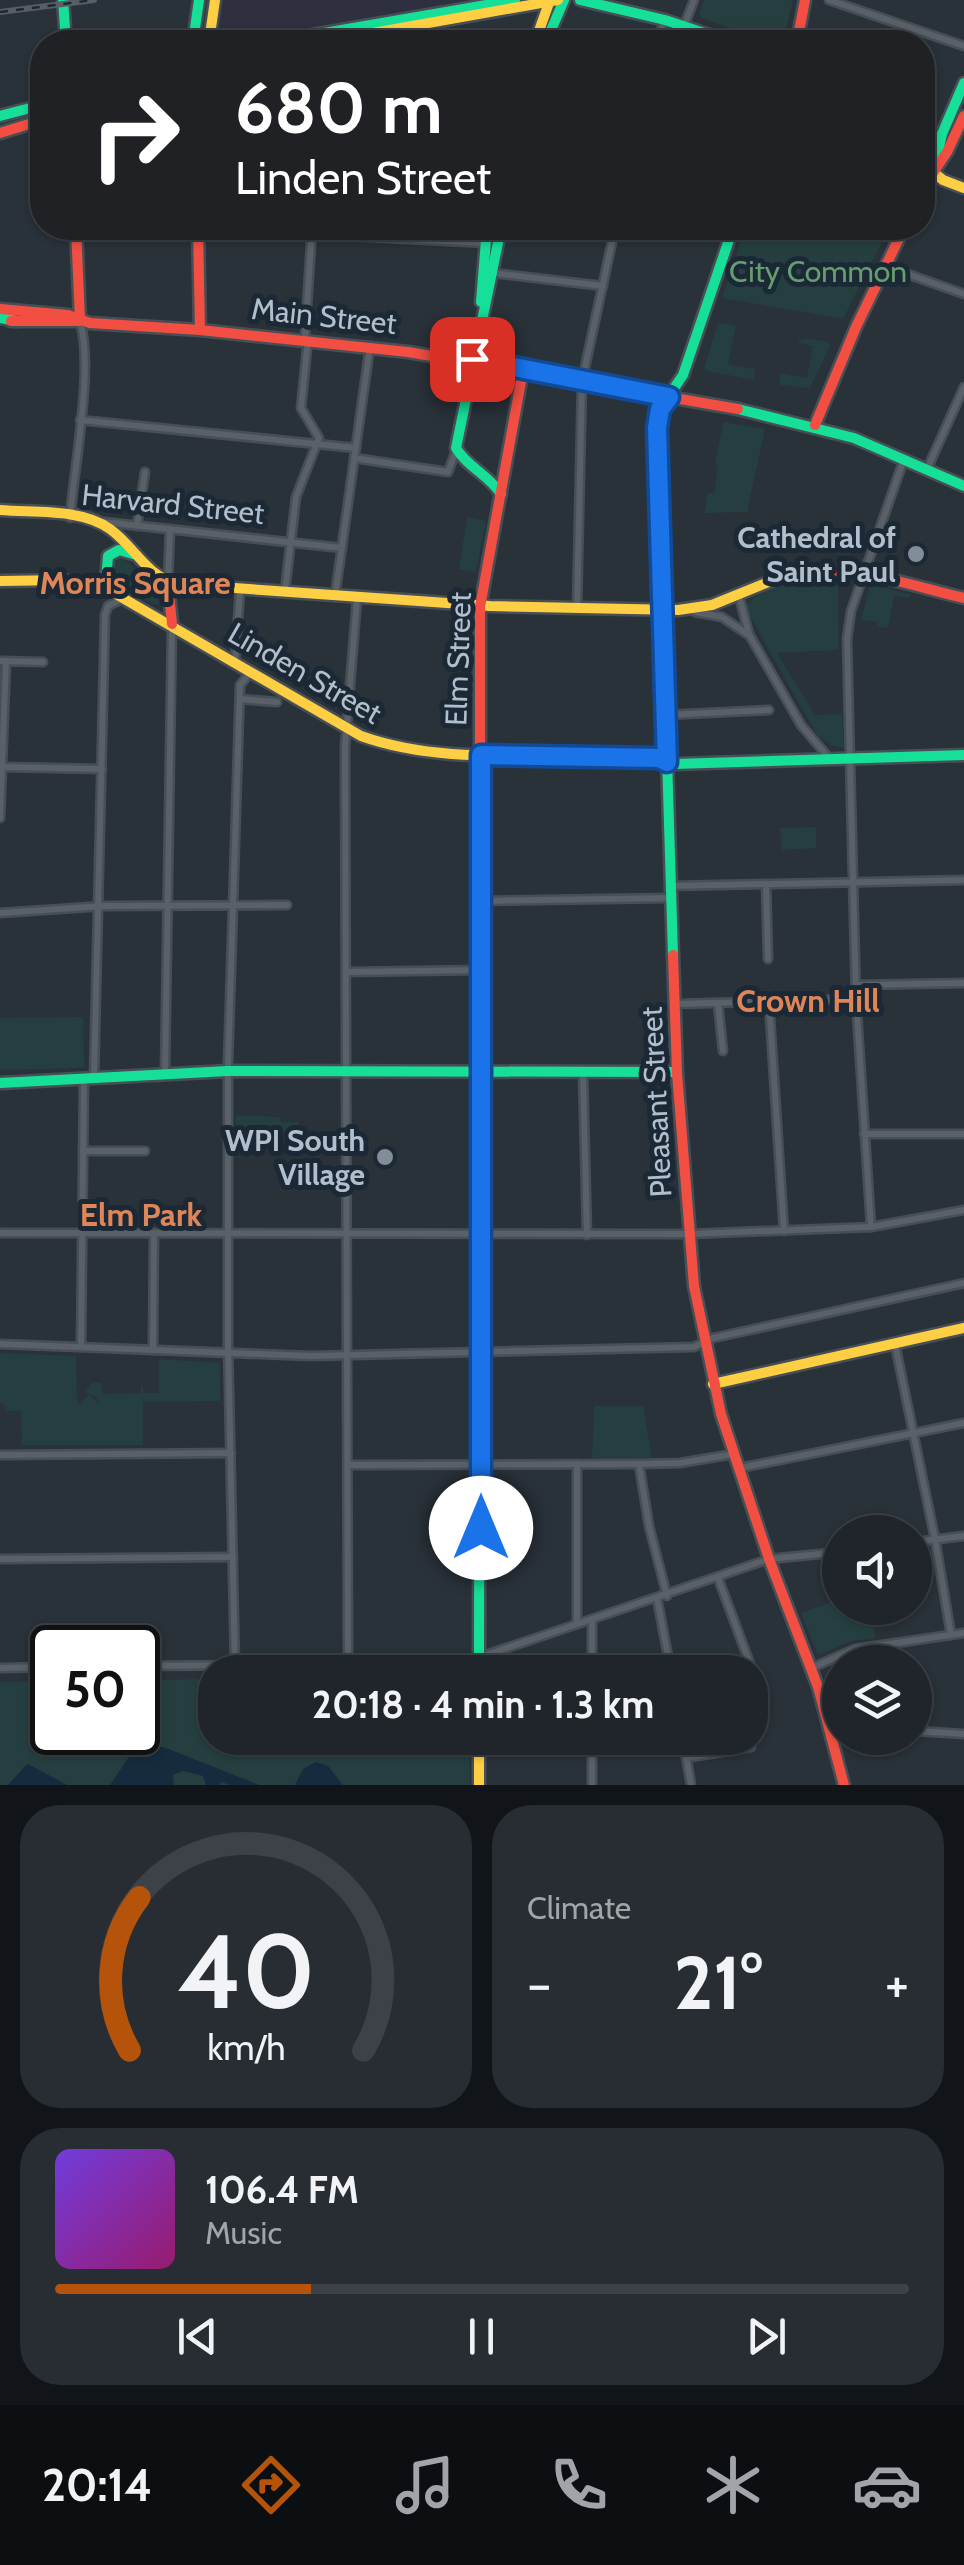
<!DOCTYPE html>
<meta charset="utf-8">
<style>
body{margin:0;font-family:Cabin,sans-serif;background:#272d33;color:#f1f3f6;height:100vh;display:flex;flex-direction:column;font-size:38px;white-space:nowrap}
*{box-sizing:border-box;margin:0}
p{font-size:32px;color:#a1a5a9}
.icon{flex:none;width:55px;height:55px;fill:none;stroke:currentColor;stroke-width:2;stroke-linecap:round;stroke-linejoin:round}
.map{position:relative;height:1785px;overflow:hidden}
.panel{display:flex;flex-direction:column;gap:20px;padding:20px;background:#111418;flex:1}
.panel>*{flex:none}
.top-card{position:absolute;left:30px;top:30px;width:905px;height:210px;border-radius:40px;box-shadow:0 2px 8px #0004,0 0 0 2px #3c4247;background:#202124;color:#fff;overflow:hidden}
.fabs{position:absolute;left:822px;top:1515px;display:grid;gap:20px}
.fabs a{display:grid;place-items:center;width:110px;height:110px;border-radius:50%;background:#1f252b;box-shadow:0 2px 8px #0004,0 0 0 2px #3c4247;font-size:50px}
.speed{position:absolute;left:30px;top:1625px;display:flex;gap:20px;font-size:50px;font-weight:700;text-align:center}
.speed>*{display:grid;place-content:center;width:130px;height:130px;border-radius:50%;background:#1f252b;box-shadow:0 2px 8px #0004,0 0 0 2px #3c4247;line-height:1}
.speed .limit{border:5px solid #111;border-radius:15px;background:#fff;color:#111}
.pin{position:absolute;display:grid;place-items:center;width:85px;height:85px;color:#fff;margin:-42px;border-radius:20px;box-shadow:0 5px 15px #0006}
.me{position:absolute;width:110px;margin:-55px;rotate:0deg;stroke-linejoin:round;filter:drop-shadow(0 0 8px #0008)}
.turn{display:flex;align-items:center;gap:35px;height:210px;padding:0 40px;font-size:45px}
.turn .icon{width:130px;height:130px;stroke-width:2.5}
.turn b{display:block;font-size:70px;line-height:85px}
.big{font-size:75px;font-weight:800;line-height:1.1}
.panel .widget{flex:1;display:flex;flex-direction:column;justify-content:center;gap:15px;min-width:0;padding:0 35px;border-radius:40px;background:#272d33}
.panel .dial{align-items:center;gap:0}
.dial svg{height:260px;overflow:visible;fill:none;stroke:#3c4247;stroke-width:7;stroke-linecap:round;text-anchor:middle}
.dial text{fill:#f1f3f6;stroke:none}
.song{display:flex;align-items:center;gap:30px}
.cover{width:120px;height:120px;border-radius:15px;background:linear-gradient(135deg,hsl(260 70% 55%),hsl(320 70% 35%))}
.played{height:10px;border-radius:5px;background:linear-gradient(90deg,#b45309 30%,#3c4247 30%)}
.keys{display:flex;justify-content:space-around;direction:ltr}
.heat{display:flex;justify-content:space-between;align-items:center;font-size:55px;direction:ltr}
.panel .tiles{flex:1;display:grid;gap:20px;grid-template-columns:1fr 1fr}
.widget:last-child{grid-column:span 2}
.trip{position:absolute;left:198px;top:1655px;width:570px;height:100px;border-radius:40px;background:#1f252b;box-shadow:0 2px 8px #0004,0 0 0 2px #3c4247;font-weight:800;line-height:100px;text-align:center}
.dock{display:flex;height:160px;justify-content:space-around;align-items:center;background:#0c0f11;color:#a1a5a9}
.dock .icon{width:70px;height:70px}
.dock .on{color:#b45309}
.dock b{font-size:45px;color:#f1f3f6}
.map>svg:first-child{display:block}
.medical{fill:#2e2f3f}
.green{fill:#253f40}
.water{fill:#162b3e}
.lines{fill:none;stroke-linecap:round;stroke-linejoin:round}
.street-casing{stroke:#464e56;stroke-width:11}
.fast-casing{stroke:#464e56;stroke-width:15}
.slow-casing{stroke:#464e56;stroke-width:15}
.jam-casing{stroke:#464e56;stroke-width:15}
.street{stroke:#596067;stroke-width:6}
.fast{stroke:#16e098;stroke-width:10}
.slow{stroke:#ffcf43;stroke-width:10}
.jam{stroke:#f24e42;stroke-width:10}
.rail-casing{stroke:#585e64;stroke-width:6}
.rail{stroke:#1b2835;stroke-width:2.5;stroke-dasharray:8;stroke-linecap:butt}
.route-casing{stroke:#114b97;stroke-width:25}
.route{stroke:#1a73e8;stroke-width:18}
.poi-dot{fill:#828d98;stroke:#1b2835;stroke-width:4}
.labels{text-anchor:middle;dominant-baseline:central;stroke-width:10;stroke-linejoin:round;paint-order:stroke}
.park-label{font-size:30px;fill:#679e6e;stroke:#1b2835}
.street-label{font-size:30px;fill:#b2becb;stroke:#1b2835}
.poi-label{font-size:30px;font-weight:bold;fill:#b2becb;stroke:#1b2835;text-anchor:end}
.neighbourhood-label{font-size:32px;font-weight:bold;fill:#df8659;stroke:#1b2835}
</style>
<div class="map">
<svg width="964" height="1785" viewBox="0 0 964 1785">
<rect width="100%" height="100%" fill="#293139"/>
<path class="medical" d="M220,0H482L258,42H214Z"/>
<g class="green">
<path d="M704,0H793L783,42H773L701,18L699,12Z"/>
<path d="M745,228H889L843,319L722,298Z"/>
<path d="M718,323L736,326L728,364L755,369L754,380L707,371L704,368Z"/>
<path d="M811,339L828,342L830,346L810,388L780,385V373L807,378L813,346L799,343V340Z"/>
<path d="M723,422L765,429L747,512L704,513L708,493H714L718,466L715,465Z"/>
<path d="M467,517L486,521L476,572L459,569Z"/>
<path d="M118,557C134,562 146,583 163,592V603L155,605L114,583L112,562Z"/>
<path d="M805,576L838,579L839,650L777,653L815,715L842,714L844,748L831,745L817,735L747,611V604C761,590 785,580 805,576Z"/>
<path d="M870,585L911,594L909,598L894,596L888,628L877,627V622L861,620Z"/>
<path d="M816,827V848L782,850L780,828Z"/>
<path d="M83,1017L84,1068L0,1070V1018Z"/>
<path d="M236,1115L280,1117L281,1122H298V1138H278V1143L236,1142Z"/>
<path d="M0,1353L76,1356L77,1398L80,1404L88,1395L100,1403L95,1396L85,1393L92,1383H101L103,1394L140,1393L142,1383L144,1393H159V1359L220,1363V1401L143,1402V1445H22L21,1411H5L4,1404L0,1402Z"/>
<path d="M594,1406H643L652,1458H592Z"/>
<path d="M840,1599V1608H872L875,1638L852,1641L818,1655L801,1613Z"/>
<path d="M215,1679V1738H469L470,1785H0V1682H52V1732H138V1680Z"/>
</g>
<g class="water">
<path d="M158,1746L166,1748L259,1785H230L222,1782L219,1785H206L203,1776L183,1771L173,1775L174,1785H110L133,1751Z"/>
<path d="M316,1762L328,1766L343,1785H295L303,1769Z"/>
<path d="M27,1764L30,1765L67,1785H8Z"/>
</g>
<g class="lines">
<g class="street-casing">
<g id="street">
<path d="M829,0L964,46"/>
<path d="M684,26L694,0"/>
<path d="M658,42L662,27"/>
<path d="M717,228L731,232"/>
<path d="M312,234L485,243"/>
<path d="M885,266L964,294"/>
<path d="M493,273L603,286"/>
<path d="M305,337L312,228"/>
<path d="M80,420L356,448"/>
<path d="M354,458L448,472L456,451"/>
<path d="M928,467L964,387"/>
<path d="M70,518C74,468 94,366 80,322"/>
<path d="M104,522L342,548"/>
<path d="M137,526L145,472"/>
<path d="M168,582L170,529"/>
<path d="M285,591L296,497L319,438L301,408L308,339"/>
<path d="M335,596L370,346"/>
<path d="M739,596L749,634"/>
<path d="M577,609L582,381L615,228"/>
<path d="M695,612L722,617L750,636L801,725L829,758"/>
<path d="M0,661L43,662"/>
<path d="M235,662L240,590"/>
<path d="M240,699L277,702"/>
<path d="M665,715L769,710"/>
<path d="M3,767L102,769"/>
<path d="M0,818L6,661"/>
<path d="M766,884L768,959"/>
<path d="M671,886L964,880"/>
<path d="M482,901L670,898"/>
<path d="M0,913L104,906L287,905"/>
<path d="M348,972L481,970"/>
<path d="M856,985L964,983"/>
<path d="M769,1002L784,1231"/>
<path d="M676,1004L856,999"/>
<path d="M718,1004L723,1051"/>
<path d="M165,1073L172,626"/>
<path d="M583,1073L587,1235"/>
<path d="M94,1078L105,615L108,606L122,599"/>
<path d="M864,1134H964"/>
<path d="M83,1151H145"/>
<path d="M871,1227L856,999L847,639L851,611L904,459"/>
<path d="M0,1233L689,1234L871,1227L964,1210"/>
<path d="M0,1344L311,1356L694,1347L713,1338L964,1283"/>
<path d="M895,1344L935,1539L951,1635"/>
<path d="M81,1347L84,1078"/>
<path d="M153,1350L154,1233"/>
<path d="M0,1455L231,1453"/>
<path d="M639,1464L649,1526L667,1596"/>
<path d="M349,1465L639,1464L680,1463L734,1454"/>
<path d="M740,1468L964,1423"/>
<path d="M915,1542L964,1536"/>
<path d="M0,1559L233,1557"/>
<path d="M718,1578L752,1669"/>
<path d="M657,1598L671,1672"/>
<path d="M592,1619V1672"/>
<path d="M577,1624V1464"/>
<path d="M235,1665L228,1345V1064L240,685L251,672"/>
<path d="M348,1665L345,747L357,599"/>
<path d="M138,1666L471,1663L486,1655L769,1559L840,1552"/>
<path d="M0,1668L52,1667"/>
<path d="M811,1668L855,1649L964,1633"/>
<path d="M915,1731L964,1734"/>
<path d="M592,1738V1785"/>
<path d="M683,1738L691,1785"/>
<path d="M686,1758L751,1747"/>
</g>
</g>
<g class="fast-casing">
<g id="fast">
<path d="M63,0L66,42"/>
<path d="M580,0L665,20L731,42"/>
<path d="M193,42L199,0"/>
<path d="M272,42L515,0"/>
<path d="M546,42L564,0"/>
<path d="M0,116L42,105"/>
<path d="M933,172L942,134L964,83"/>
<path d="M501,228L456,448C467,467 489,475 501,494"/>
<path d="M481,302L487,228"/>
<path d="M0,318L17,321"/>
<path d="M738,409L854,438L964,486"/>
<path d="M110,591L106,580L108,556L119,550L133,554"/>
<path d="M591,756L659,758L674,764L964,755"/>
<path d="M673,955L657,428L660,409L683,375L733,228"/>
<path d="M0,1083L228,1071L677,1072"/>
<path d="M479,1672L480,966"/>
</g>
</g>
<g class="slow-casing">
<g id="slow">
<path d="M209,42L215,0"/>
<path d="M322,42L558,0"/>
<path d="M535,42L550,0"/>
<path d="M933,172L943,180L964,188"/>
<path d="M0,510C34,513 81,508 110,529C135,547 145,575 177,584L490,606L678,610L712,605L781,577"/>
<path d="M0,581L65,580L114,593L361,736C434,762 515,755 591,756"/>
<path d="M713,1384L964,1328"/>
<path d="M479,1738V1785"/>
</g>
</g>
<g class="jam-casing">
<g id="jam">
<path d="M797,42L805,0"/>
<path d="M0,133L42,120"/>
<path d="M922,189L947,152L964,116"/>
<path d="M76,228L80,320"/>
<path d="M198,228L200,330L408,352L738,409"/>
<path d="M0,309L68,315L90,323L200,330"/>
<path d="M11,321H79"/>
<path d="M815,425L856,327L904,228"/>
<path d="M781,577C839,558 907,585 964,598"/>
<path d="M168,583L172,624"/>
<path d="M673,955L677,1073L694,1286L721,1414L769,1559L818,1687L844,1785"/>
<path d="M480,966V607L523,370"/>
</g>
</g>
<use href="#street" class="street"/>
<use href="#fast" class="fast"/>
<use href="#slow" class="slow"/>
<use href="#jam" class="jam"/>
<g class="rail-casing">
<path id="rail" d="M0,12L94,0"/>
</g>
<use href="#rail" class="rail"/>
</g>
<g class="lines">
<g class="route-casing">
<path id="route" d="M472,359L669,397L660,409L657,428L667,762L659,758L481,755V1528"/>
</g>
<use href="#route" class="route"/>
</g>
<g class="poi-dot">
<circle cx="916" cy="554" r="10"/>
<circle cx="385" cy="1157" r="10"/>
</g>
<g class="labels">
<g class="park-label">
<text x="818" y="271">City Common</text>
</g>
<g class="street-label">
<text transform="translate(324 316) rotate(6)">Main Street</text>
<text transform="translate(173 504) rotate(6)">Harvard Street</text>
<text transform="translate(458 659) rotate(-88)">Elm Street</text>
<text transform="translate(305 673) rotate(30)">Linden Street</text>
<text transform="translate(656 1102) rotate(-93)">Pleasant Street</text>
</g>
<g class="poi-label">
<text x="896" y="537">Cathedral of<tspan x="896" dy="34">Saint Paul</tspan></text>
<text x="365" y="1140">WPI South<tspan x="365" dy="34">Village</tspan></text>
</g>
<g class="neighbourhood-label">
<text x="135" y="582">Morris Square</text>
<text x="808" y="1000">Crown Hill</text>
<text x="141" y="1214">Elm Park</text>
</g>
</g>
</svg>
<div class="fabs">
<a><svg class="icon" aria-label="sound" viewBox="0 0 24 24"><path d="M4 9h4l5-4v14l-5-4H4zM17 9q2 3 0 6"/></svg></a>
<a><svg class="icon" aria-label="layers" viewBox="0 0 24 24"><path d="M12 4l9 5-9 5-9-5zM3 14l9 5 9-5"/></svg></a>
</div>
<div class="speed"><div class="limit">50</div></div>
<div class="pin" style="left:472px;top:359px;background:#d93025"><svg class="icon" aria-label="arrive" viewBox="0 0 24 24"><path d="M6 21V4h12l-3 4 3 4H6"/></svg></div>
<svg class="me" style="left:481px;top:1528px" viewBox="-20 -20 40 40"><circle r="19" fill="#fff"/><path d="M0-13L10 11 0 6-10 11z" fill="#1a73e8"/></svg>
<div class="trip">20:18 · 4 min · 1.3 km</div>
<div class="top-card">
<div class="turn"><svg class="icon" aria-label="right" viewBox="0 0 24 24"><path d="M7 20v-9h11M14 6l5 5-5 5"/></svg><div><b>680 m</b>Linden Street</div></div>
</div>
</div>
<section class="panel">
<div class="tiles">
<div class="widget dial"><svg viewBox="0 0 100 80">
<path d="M14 69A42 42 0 1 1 86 69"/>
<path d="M14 69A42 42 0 0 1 17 22" stroke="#b45309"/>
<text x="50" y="56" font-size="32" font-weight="700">40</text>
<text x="50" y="72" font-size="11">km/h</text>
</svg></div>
<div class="widget"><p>Climate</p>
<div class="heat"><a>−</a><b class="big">21°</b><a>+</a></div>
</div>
<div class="widget">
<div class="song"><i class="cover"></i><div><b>106.4 FM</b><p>Music</p></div></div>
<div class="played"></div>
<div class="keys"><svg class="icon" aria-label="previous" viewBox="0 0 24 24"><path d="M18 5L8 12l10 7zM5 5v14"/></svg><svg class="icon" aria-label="pause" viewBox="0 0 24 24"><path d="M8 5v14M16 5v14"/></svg><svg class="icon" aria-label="next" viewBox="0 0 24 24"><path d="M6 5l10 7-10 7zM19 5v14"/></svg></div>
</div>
</div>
</section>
<nav class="dock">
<b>20:14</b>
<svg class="icon on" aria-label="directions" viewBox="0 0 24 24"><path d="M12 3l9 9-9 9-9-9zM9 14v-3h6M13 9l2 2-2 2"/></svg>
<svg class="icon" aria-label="music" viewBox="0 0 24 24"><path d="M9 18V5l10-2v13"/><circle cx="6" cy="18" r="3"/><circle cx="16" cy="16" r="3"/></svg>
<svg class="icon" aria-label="phone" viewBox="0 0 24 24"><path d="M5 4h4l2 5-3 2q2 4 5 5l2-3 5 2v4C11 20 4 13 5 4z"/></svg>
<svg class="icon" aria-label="climate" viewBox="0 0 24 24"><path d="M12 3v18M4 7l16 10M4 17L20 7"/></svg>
<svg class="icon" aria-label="car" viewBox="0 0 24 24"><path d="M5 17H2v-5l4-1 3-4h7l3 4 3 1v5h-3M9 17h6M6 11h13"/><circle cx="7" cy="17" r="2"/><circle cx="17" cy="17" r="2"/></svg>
</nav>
